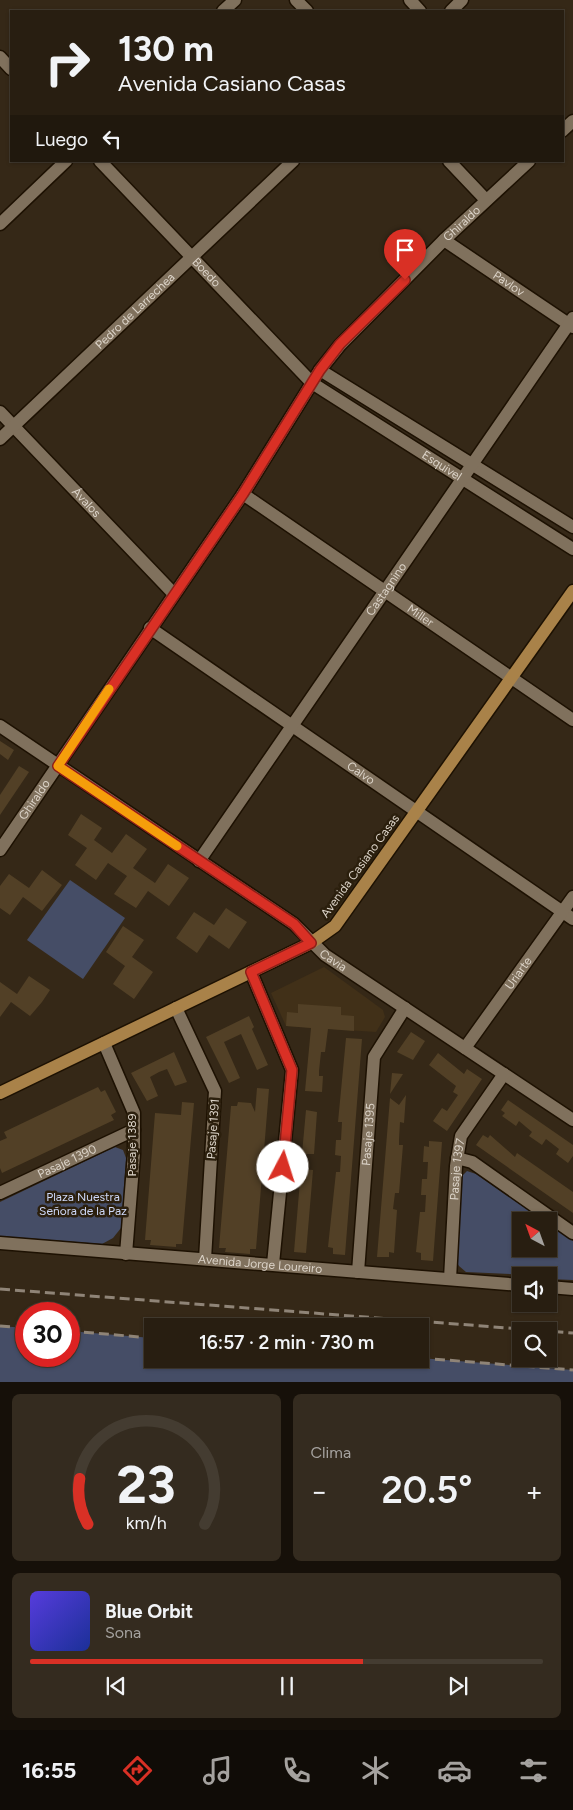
<!DOCTYPE html>
<html lang="es">
<meta charset="utf-8">
<style>
body{margin:0;font-family:Figtree,sans-serif;background:#342b1f;color:#f1f3f6;height:100vh;display:flex;flex-direction:column;font-size:19px;white-space:nowrap}
*{box-sizing:border-box;margin:0}
p{font-size:16px;color:#a5a29f}
.icon{flex:none;width:28px;height:28px;fill:none;stroke:currentColor;stroke-width:2;stroke-linecap:round;stroke-linejoin:round}
.map{position:relative;height:1382px;overflow:hidden}
.details{display:flex;flex-direction:column;gap:12px;padding:12px;background:#161009;flex:1}
.details>*{flex:none}
.banner{position:absolute;left:10px;top:10px;width:554px;height:152px;border-radius:0px;box-shadow:0 1px 4px #0004,0 0 0 1px #443c31;background:#281e11;color:#f1f3f6;overflow:hidden}
.needle{width:32px;rotate:319deg}
.fabs{position:absolute;left:512px;top:1212px;display:grid;gap:10px}
.fabs a{display:grid;place-items:center;width:45px;height:45px;border-radius:0px;background:#281e11;box-shadow:0 1px 4px #0004,0 0 0 1px #443c31;font-size:25px}
.speed{position:absolute;left:15px;top:1302px;display:flex;gap:10px;font-size:25px;font-weight:700;text-align:center}
.speed>*{display:grid;place-content:center;width:65px;height:65px;border-radius:50%;background:#281e11;box-shadow:0 1px 4px #0004,0 0 0 1px #443c31;line-height:1}
.speed .limit{border:8px solid #d22;background:#fff;color:#111}
.pin{position:absolute;display:grid;place-items:center;width:42px;height:42px;color:#fff;margin:-51px -21px;border-radius:50% 50% 50% 0;rotate:-45deg;box-shadow:0 0 5px #0007}
.pin .icon{rotate:45deg}
.me{position:absolute;width:55px;margin:-28px;rotate:5deg;stroke-linejoin:round;filter:drop-shadow(0 0 4px #0008)}
.turn{display:flex;align-items:center;gap:18px;height:105px;padding:0 25px;font-size:22px}
.turn .icon{width:65px;height:65px;stroke-width:2.5}
.turn b{display:block;font-size:35px;line-height:42px}
.then{display:flex;align-items:center;height:48px;padding:0 25px;background:#0003;gap:10px;font-size:19px}
.big{font-size:38px;font-weight:600;line-height:1.1}
.details .tile{flex:1;display:flex;flex-direction:column;justify-content:center;gap:8px;min-width:0;padding:0 18px;border-radius:8px;background:#342b1f}
.details .dial{align-items:center;gap:0}
.dial svg{height:130px;overflow:visible;fill:none;stroke:#443c31;stroke-width:7;stroke-linecap:round;text-anchor:middle}
.dial text{fill:#f1f3f6;stroke:none}
.song{display:flex;align-items:center;gap:15px}
.cover{width:60px;height:60px;border-radius:8px;background:linear-gradient(135deg,hsl(250 70% 55%),hsl(230 70% 35%))}
.played{height:5px;border-radius:2px;background:linear-gradient(90deg,#d93025 65%,#443c31 65%)}
.keys{display:flex;justify-content:space-around;direction:ltr}
.heat{display:flex;justify-content:space-between;align-items:center;font-size:28px;direction:ltr}
.details .tiles{flex:1;display:grid;gap:12px;grid-template-columns:1fr 1fr}
.tile:last-child{grid-column:span 2}
.trip{position:absolute;left:144px;top:1318px;width:285px;height:50px;border-radius:0px;background:#281e11;box-shadow:0 1px 4px #0004,0 0 0 1px #443c31;font-weight:600;line-height:50px;text-align:center}
.menu{display:flex;height:80px;justify-content:space-around;align-items:center;background:#100c07;color:#a5a29f}
.menu .icon{width:35px;height:35px}
.menu .selected{color:#d93025}
.menu b{font-size:22px;color:#f1f3f6}
.map>svg:first-child{display:block}
.built{fill:#413018}
.green{fill:#454d66}
.building{fill:#524026}
.lines{fill:none;stroke-linecap:round;stroke-linejoin:round}
.minor-casing{stroke:#1d1102;stroke-width:15}
.major-casing{stroke:#1d1102;stroke-width:15}
.minor{stroke:#80715d;stroke-width:12}
.major{stroke:#a98249;stroke-width:12}
.rail{stroke:#8f8477;stroke-width:3;stroke-dasharray:10 5;stroke-linecap:butt}
.route-casing{stroke:#8d1f18;stroke-width:12}
.route{stroke:#d93025;stroke-width:9}
.slow{stroke:#f59e0b;stroke-width:9}
.labels{text-anchor:middle;dominant-baseline:central;stroke-width:5;stroke-linejoin:round;paint-order:stroke}
.street-label{font-size:12px;fill:#dcd4c9;stroke:#2b1f0d}
.park-label{font-size:12px;fill:#ced9f9;stroke:#2b1f0d}
</style>
<div class="map">
<svg width="573" height="1383" viewBox="0 0 573 1383">
<rect width="100%" height="100%" fill="#352817"/>
<path class="built" d="M324,967L383,1010L385,1017L376,1032L286,1026L271,993Z"/>
<g class="green">
<path d="M70,880L125,918L83,979L27,940Z"/>
<path d="M115,1147L123,1150L126,1158L121,1228L113,1238L102,1244L0,1236V1202Z"/>
<path d="M467,1171L476,1174L544,1221H521V1249H549V1224L573,1241V1280L549,1279V1276L466,1272L459,1266L454,1258L460,1178Z"/>
<path d="M0,1326L26,1328V1356H69V1331L152,1338V1359L420,1358L573,1370V1382H0Z"/>
</g>
<g class="building">
<path d="M0,741L14,750L8,760L0,754Z"/>
<path d="M19,766L29,772L0,815V795Z"/>
<path d="M81,814L102,828L94,840L112,853L126,834L147,849L133,868L155,883L168,864L189,878L169,906L148,891L136,908L114,894L127,876L108,863L96,880L75,865L87,848L68,835Z"/>
<path d="M42,870L62,885L42,911L23,897L10,915L0,908V886L9,874L29,888Z"/>
<path d="M226,908L247,922L229,949L209,935L197,953L176,938L194,912L214,925Z"/>
<path d="M123,926L144,940L132,957L153,972L134,999L113,984L125,966L106,952Z"/>
<path d="M29,976L50,990L42,1002L30,1016L11,1002L0,1017V982L17,994Z"/>
<path d="M298,1004L341,1007V1015L354,1016V1031L328,1029L325,1052H321L319,1071V1076H323L322,1092L305,1091L311,1028L286,1026L287,1012L298,1013Z"/>
<path d="M249,1016L254,1027L252,1029L268,1065L257,1070L241,1034L224,1042L240,1078L229,1083L206,1037Z"/>
<path d="M411,1032L425,1041L413,1060L397,1052Z"/>
<path d="M346,1038L362,1039L345,1255L333,1254V1248L328,1247L336,1172H340L341,1156L335,1155L336,1140H341L342,1122H338Z"/>
<path d="M174,1052L187,1082L175,1086L167,1069L159,1072L150,1077L158,1096L147,1101L131,1073Z"/>
<path d="M438,1053L464,1074L467,1069L482,1079L447,1131L433,1121L442,1108L447,1111L458,1095L453,1092L456,1086L429,1065Z"/>
<path d="M392,1073L403,1074L390,1094Z"/>
<path d="M98,1087L101,1092L105,1090L116,1112L111,1115L114,1120L2,1173L0,1168V1141L7,1138L4,1132Z"/>
<path d="M257,1088L269,1089L256,1249H250V1254L225,1252L226,1248H219L231,1106H237L238,1102L251,1103L255,1112Z"/>
<path d="M406,1095L404,1123L400,1122L399,1140V1145H403L399,1193H395L393,1209L397,1210L394,1253L389,1252V1257H377L390,1098L399,1105Z"/>
<path d="M508,1100L573,1145V1156L568,1163L556,1154L559,1149L546,1139L542,1145L529,1136L532,1132L519,1121L516,1126L502,1116L505,1113L501,1110Z"/>
<path d="M182,1102L194,1103L182,1244H176V1247L150,1245L151,1240H145L155,1113L181,1115Z"/>
<path d="M306,1110L317,1112L314,1154H302Z"/>
<path d="M483,1135L488,1138L490,1135L515,1157L517,1153L573,1192V1213L476,1145Z"/>
<path d="M429,1141L442,1142L433,1261L421,1260V1253L416,1252L420,1212H425L426,1195H421L422,1179H427L428,1162H423L424,1146L429,1147Z"/>
<path d="M301,1169L313,1170L306,1253L294,1252Z"/>
</g>
<g class="lines">
<g class="minor-casing">
<g id="minor">
<path d="M296,0L307,11"/>
<path d="M410,0L420,11"/>
<path d="M223,11L235,0"/>
<path d="M451,11L462,0"/>
<path d="M0,57L11,69"/>
<path d="M562,131L573,121"/>
<path id="s1" d="M100,161L312,383L573,549"/>
<path d="M449,161L486,200"/>
<path d="M0,224L66,161"/>
<path id="s2" d="M444,240L573,327"/>
<path d="M320,370L573,527"/>
<path id="s3" d="M0,412L173,593"/>
<path id="s4" d="M0,439L293,161"/>
<path id="s5" d="M243,494L573,720"/>
<path id="s6" d="M150,628L573,919"/>
<path id="s7" d="M0,726L294,924L325,955L573,1120"/>
<path id="s8" d="M0,850L243,494L320,370L340,345L444,240L529,161"/>
<path id="s9" d="M199,861L573,318"/>
<path d="M251,972L292,1070L273,1264"/>
<path d="M176,1008L215,1091L205,1259"/>
<path d="M104,1043L134,1113V1154L126,1254"/>
<path id="s10" d="M465,1048L573,897"/>
<path d="M457,1158L472,1162L573,1233"/>
<path id="s11" d="M0,1193L134,1130"/>
<path id="s12" d="M0,1243L521,1285"/>
<path id="s13" d="M358,1272L374,1057L405,1008"/>
<path id="s14" d="M450,1279L456,1166L461,1136L504,1074"/>
<path d="M549,1287L573,1289"/>
</g>
</g>
<g class="major-casing">
<path id="major" d="M0,1093L311,943L335,926L573,591"/>
</g>
<use href="#minor" class="minor"/>
<use href="#major" class="major"/>
<g class="rail">
<path d="M0,1289L573,1333"/>
<path d="M0,1326L26,1328"/>
<path d="M69,1331L152,1338"/>
<path d="M420,1358L573,1370"/>
</g>
</g>
<g class="lines">
<g class="route-casing">
<path id="route" d="M283,1167L292,1070L251,972L311,943L294,924L58,766L243,494L320,370L340,344L405,280"/>
</g>
<use href="#route" class="route"/>
<path class="slow" d="M109,689L58,766L177,846"/>
</g>
<g class="labels">
<g class="street-label">
<text stroke="none"><textPath href="#s8" startOffset="781">Ghiraldo</textPath></text>
<text stroke="none"><textPath href="#s1" startOffset="154">Boedo</textPath></text>
<text stroke="none"><textPath href="#s2" startOffset="78">Pavlov</textPath></text>
<text stroke="none"><textPath href="#s4" startOffset="186">Pedro de Larrechea</textPath></text>
<text stroke="none"><textPath href="#s1" startOffset="461">Esquivel</textPath></text>
<text stroke="none"><textPath href="#s3" startOffset="125">Ávalos</textPath></text>
<text stroke="none"><textPath href="#s9" startOffset="330">Castagnino</textPath></text>
<text stroke="none"><textPath href="#s5" startOffset="215">Miller</textPath></text>
<text stroke="none"><textPath href="#s6" startOffset="256">Calvo</textPath></text>
<text stroke="none"><textPath href="#s8" startOffset="61">Ghiraldo</textPath></text>
<text transform="translate(360 866) rotate(-54)">Avenida Casiano Casas</text>
<text stroke="none"><textPath href="#s7" startOffset="408">Cavia</textPath></text>
<text stroke="none"><textPath href="#s10" startOffset="92">Uriarte</textPath></text>
<text transform="translate(213 1129) rotate(-86)">Pasaje 1391</text>
<text stroke="none"><textPath href="#s13" startOffset="138">Pasaje 1395</textPath></text>
<text transform="translate(132 1145) rotate(-90)">Pasaje 1389</text>
<text stroke="none"><textPath href="#s11" startOffset="74">Pasaje 1390</textPath></text>
<text stroke="none"><textPath href="#s14" startOffset="110">Pasaje 1397</textPath></text>
<text stroke="none"><textPath href="#s12" startOffset="261">Avenida Jorge Loureiro</textPath></text>
</g>
<g class="park-label">
<text x="83" y="1197">Plaza Nuestra<tspan x="83" dy="14">Señora de la Paz</tspan></text>
</g>
</g>
</svg>
<div class="fabs">
<a><svg class="needle" viewBox="-14 -14 28 28"><path d="M0-13l5 13h-10z" fill="#e53935"/><path d="M0 13l5-13h-10z" fill="#a5a29f"/></svg></a>
<a><svg class="icon" aria-label="sound" viewBox="0 0 24 24"><path d="M4 9h4l5-4v14l-5-4H4zM17 9q2 3 0 6"/></svg></a>
<a><svg class="icon" aria-label="search" viewBox="0 0 24 24"><circle cx="10" cy="10" r="6"/><path d="M15 15l6 6"/></svg></a>
</div>
<div class="speed"><div class="limit">30</div></div>
<div class="pin" style="left:405px;top:280px;background:#d93025"><svg class="icon" aria-label="arrive" viewBox="0 0 24 24"><path d="M6 21V4h12l-3 4 3 4H6"/></svg></div>
<svg class="me" style="left:283px;top:1167px" viewBox="-20 -20 40 40"><circle r="19" fill="#fff"/><path d="M0-13L10 11 0 6-10 11z" fill="#d93025"/></svg>
<div class="trip">16:57 · 2 min · 730 m</div>
<div class="banner">
<div class="turn"><svg class="icon" aria-label="right" viewBox="0 0 24 24"><path d="M7 20v-9h11M14 6l5 5-5 5"/></svg><div><b>130 m</b>Avenida Casiano Casas</div></div>
<div class="then">Luego<svg class="icon" aria-label="left" viewBox="0 0 24 24"><path d="M17 20v-9H6M10 6l-5 5 5 5"/></svg></div>
</div>
</div>
<section class="details">
<div class="tiles">
<div class="tile dial"><svg viewBox="0 0 100 80">
<path d="M14 69A42 42 0 1 1 86 69"/>
<path d="M14 69A42 42 0 0 1 9 41" stroke="#d93025"/>
<text x="50" y="56" font-size="32" font-weight="700">23</text>
<text x="50" y="72" font-size="11">km/h</text>
</svg></div>
<div class="tile"><p>Clima</p>
<div class="heat"><a>−</a><b class="big">20.5°</b><a>+</a></div>
</div>
<div class="tile">
<div class="song"><i class="cover"></i><div><b>Blue Orbit</b><p>Sona</p></div></div>
<div class="played"></div>
<div class="keys"><svg class="icon" aria-label="previous" viewBox="0 0 24 24"><path d="M18 5L8 12l10 7zM5 5v14"/></svg><svg class="icon" aria-label="pause" viewBox="0 0 24 24"><path d="M8 5v14M16 5v14"/></svg><svg class="icon" aria-label="next" viewBox="0 0 24 24"><path d="M6 5l10 7-10 7zM19 5v14"/></svg></div>
</div>
</div>
</section>
<nav class="menu">
<b>16:55</b>
<svg class="icon selected" aria-label="directions" viewBox="0 0 24 24"><path d="M12 3l9 9-9 9-9-9zM9 14v-3h6M13 9l2 2-2 2"/></svg>
<svg class="icon" aria-label="music" viewBox="0 0 24 24"><path d="M9 18V5l10-2v13"/><circle cx="6" cy="18" r="3"/><circle cx="16" cy="16" r="3"/></svg>
<svg class="icon" aria-label="phone" viewBox="0 0 24 24"><path d="M5 4h4l2 5-3 2q2 4 5 5l2-3 5 2v4C11 20 4 13 5 4z"/></svg>
<svg class="icon" aria-label="climate" viewBox="0 0 24 24"><path d="M12 3v18M4 7l16 10M4 17L20 7"/></svg>
<svg class="icon" aria-label="car" viewBox="0 0 24 24"><path d="M5 17H2v-5l4-1 3-4h7l3 4 3 1v5h-3M9 17h6M6 11h13"/><circle cx="7" cy="17" r="2"/><circle cx="17" cy="17" r="2"/></svg>
<svg class="icon" aria-label="filters" viewBox="0 0 24 24"><path d="M4 7h16M4 17h16"/><circle cx="9" cy="7" r="2"/><circle cx="15" cy="17" r="2"/></svg>
</nav>
